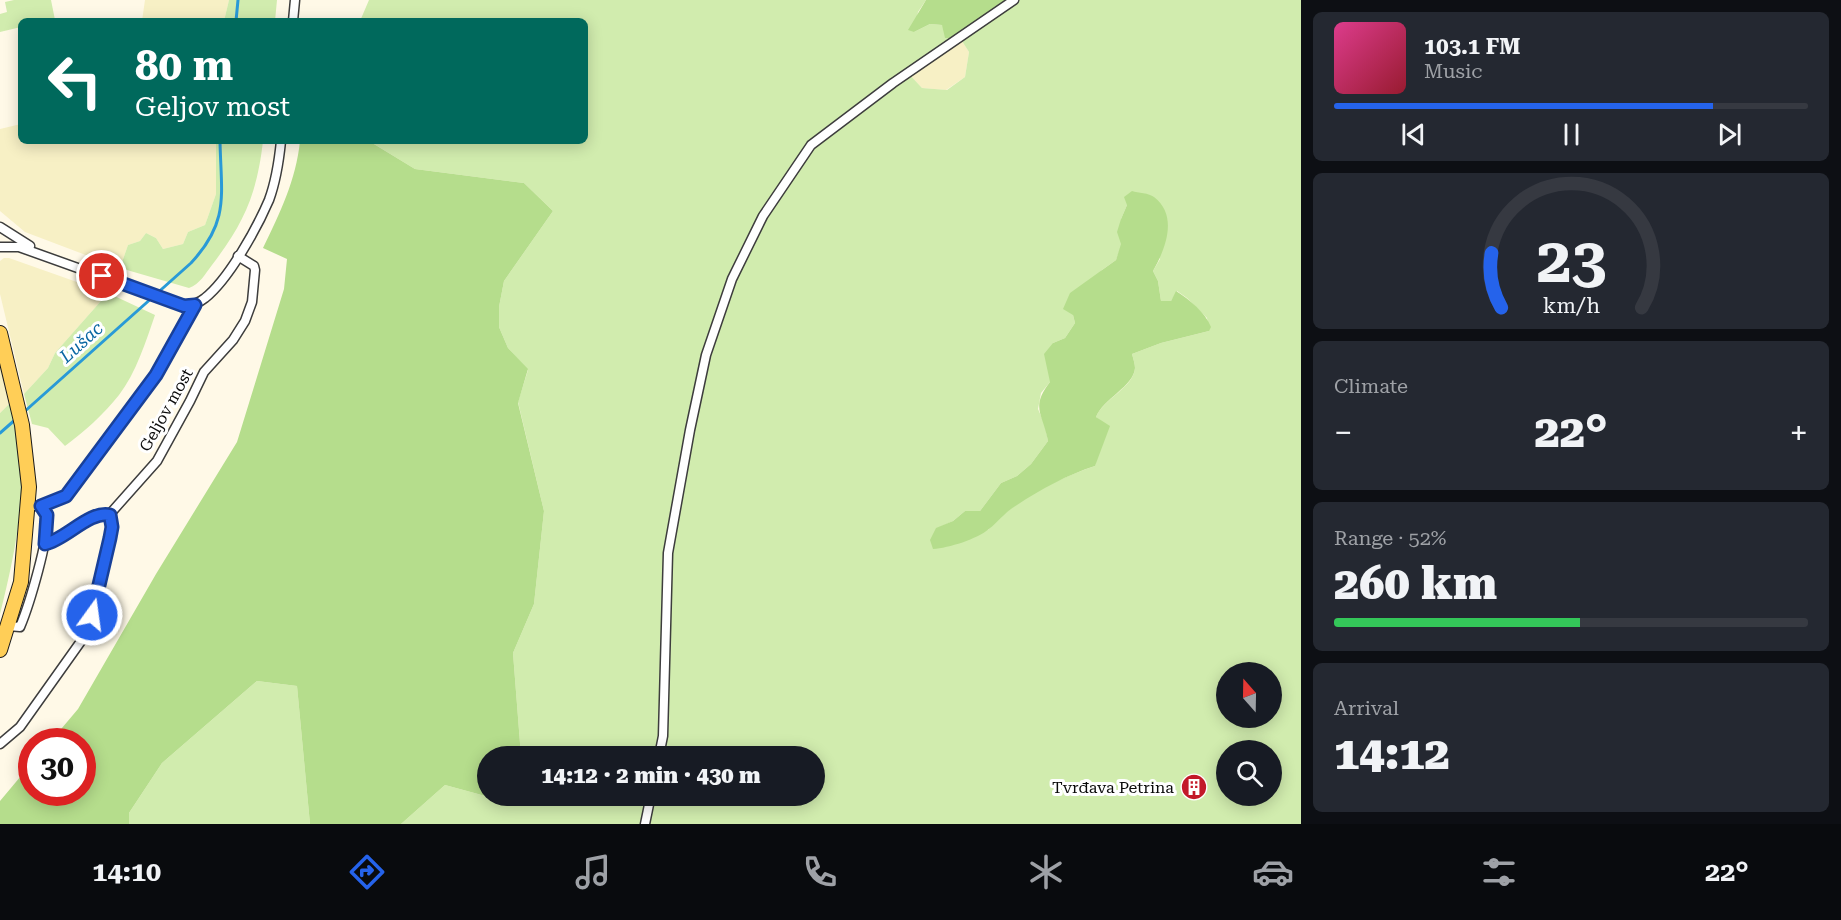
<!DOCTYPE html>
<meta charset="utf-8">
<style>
body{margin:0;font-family:"Roboto Serif",serif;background:#242831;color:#f1f3f6;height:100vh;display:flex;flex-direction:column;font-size:22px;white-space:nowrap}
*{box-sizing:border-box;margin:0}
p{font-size:20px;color:#9ea1a6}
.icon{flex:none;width:33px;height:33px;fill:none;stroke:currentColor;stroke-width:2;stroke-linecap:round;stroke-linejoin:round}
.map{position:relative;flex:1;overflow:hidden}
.side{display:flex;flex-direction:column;gap:12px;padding:12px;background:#0d0f14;width:540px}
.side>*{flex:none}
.banner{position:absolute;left:18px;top:18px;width:570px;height:126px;border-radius:9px;box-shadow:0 3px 15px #0003;background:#00695c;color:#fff;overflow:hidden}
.needle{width:39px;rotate:340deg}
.tools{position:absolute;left:1216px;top:662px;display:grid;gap:12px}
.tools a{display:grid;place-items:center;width:66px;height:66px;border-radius:50%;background:#171b24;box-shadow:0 3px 15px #0003;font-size:30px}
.speed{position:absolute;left:18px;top:728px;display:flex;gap:12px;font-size:30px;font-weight:700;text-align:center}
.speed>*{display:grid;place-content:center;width:78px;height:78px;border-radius:50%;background:#171b24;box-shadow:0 3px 15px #0003;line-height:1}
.speed .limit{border:9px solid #d22;background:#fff;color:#111}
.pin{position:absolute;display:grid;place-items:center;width:51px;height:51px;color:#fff;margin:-26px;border:3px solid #fff;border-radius:50%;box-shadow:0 2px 6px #0007}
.me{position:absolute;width:66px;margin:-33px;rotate:14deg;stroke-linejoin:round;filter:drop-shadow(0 0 4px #0008)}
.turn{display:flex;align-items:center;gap:21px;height:126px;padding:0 18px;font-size:27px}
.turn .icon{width:78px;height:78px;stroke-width:2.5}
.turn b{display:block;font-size:42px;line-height:51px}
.big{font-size:45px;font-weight:800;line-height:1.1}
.side .tile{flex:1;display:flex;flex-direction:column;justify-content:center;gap:9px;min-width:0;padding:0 21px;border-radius:9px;background:#242831}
.side .dial{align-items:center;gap:0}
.dial svg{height:156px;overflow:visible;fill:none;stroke:#363941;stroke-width:7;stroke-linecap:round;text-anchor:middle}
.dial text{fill:#f1f3f6;stroke:none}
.song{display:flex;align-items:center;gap:18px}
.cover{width:72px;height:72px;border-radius:9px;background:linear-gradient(135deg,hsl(330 70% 55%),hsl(350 70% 35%))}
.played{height:6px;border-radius:3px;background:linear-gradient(90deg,#2563eb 80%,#363941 80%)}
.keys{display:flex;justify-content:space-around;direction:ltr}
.heat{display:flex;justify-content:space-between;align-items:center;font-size:33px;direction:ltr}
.charge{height:9px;border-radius:4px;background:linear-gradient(90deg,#34c759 52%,#363941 0)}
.trip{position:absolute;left:477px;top:746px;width:348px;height:60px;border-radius:30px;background:#171b24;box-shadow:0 3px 15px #0003;font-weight:800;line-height:60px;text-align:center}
.tab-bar{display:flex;height:96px;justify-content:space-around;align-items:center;background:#090b0e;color:#9ea1a6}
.tab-bar .icon{width:42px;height:42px}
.tab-bar .selected{color:#2563eb}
.tab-bar b{font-size:27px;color:#f1f3f6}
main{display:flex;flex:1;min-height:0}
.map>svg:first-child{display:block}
.farmland{fill:#f7f0c5}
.green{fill:#d1ecae;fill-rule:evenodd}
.forest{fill:#b5dd8c}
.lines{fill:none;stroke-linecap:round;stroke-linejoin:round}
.stream{stroke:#299ad7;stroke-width:3}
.street-casing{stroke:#3d3d3d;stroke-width:11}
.primary-casing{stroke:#1b1b1b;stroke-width:16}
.street{stroke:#fff;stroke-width:8}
.primary{stroke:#ffce57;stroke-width:14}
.route-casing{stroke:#184099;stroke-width:15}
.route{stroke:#2563eb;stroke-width:10}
.labels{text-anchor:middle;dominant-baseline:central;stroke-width:6;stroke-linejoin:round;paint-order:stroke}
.street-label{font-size:16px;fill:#0a0a0a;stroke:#fff}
.poi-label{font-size:16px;fill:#0a0a0a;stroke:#fff;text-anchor:end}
.water-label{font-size:18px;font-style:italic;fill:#0c68a3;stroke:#fff}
</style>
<main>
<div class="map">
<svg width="1301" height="824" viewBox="0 0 1301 824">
<rect width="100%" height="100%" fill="#fff9e7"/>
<g class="farmland">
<path d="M145,0H229L224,21H142Z"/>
<path d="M960,38L969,52L965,77L946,90L922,88L909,74Z"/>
<path d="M21,124V141H216V194L205,225L188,232L183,244L163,249L156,238L146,233L140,241L128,245L120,268L25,232L0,211V129Z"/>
<path d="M4,258H9L108,293L55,353L48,368L24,394L0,294V261Z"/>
<path d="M0,362L11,402L0,413Z"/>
</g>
<g class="green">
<path d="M14,0H51L55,20L21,21V27L0,32V14L7,12L5,2Z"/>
<path d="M229,0H277L275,21H224Z"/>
<path d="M369,0H926L918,12L914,32L930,24L942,25L955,38L810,144L762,216L705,354L666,553L658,756H521L513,653L534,604L544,511L518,402L528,370L508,348L499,327V307L504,281L553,211L524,183L415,169L369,141H585V21H360Z"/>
<path d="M1018,0H1301V824H647L652,795H814V756H661L669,553L707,355L733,280L764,217L812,146L909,74L922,88L947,90L965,77L969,52L960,38ZM1127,205L1160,259L1153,271L1158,281L1161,301H1171L1177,291L1187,298L1207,318L1209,331L1161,343L1132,354C1133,358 1135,364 1135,368C1134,387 1103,399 1096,417L1101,421L1095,466C1057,479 1015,499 988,530L936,529L953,521L965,511H980L1001,483L1017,476L1031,464L1048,441L1045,425L1038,409L1041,393L1050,382L1053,343L1065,338L1075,323L1073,315L1102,270L1116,260L1122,244L1121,219ZM1227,672H1272V717H1227ZM1227,750H1272V795H1227Z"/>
<path d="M216,141H263C257,194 244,223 212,265C205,274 200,284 189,288L120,268L128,245L140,241L146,233L156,238L163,249L183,244L188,232L205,225L216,194Z"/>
<path d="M108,293L155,315C146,341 136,373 119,395C104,414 84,432 65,446L48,428L32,424L24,394L48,368L55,353Z"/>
<path d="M11,402C14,419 19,436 21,453C25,507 13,562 0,614V413Z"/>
<path d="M257,681L297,686L310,824H129V813L162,763Z"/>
<path d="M445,785L489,797L493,795H650L644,824H401Z"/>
</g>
<g class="forest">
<path d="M926,0H1012L955,38H945L942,25L930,24L914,32L908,30Z"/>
<path d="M300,141H369L415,169L524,183L553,211L504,281L499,307V327L508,348L528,369L518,403L544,511L534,604L513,653L521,756H488V795H493L489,797L445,785L401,824H310L297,686L257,681L162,763L129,813V824H0V801L31,764L32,792H82V741H51L78,709L156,574L237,442L284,289L287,259L263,248C280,213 296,180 300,141Z"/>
<path d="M1132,191C1138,193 1149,193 1154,197C1179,216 1165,250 1153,271L1158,281L1161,301H1171L1176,291C1190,300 1205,312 1211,327L1209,331L1161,343L1132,354C1133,358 1135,364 1135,368C1134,386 1103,399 1096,417L1110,426L1095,466C1067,475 1041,489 1017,505C1005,512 999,521 989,529C977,539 949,548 933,549L930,540L936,528L953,521L965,511H980L1001,483L1017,476L1031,464L1048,441C1043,413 1030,408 1050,382L1044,354L1053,343L1065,338L1075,323L1073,315L1063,309L1070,293L1116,260L1121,244L1117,232L1121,219L1127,205L1124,197Z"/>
</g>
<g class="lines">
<g class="stream">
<path d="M236,21L238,0"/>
<path d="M24,412L191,263C230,221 221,195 220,141"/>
<path d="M0,433L16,419"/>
</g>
<g class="street-casing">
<g id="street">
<path d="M293,21L295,0"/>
<path d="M0,227L30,246"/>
<path d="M0,247H19L184,306C193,305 199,303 205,298C229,279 257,228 269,200C276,181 279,161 281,141"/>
<path d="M28,506H41L66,496L156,375L195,305"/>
<path d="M109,515L157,461L190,401L204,372L233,340L245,321L252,302L255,270L254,266L238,256"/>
<path d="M8,626L20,627C28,608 52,532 46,514C45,511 43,509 41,506"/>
<path d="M0,744L20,727L84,637L98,597L110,538L112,527L109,515C89,509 66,541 45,544"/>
<path d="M659,756L663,736L668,553L690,430L706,355L732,279L763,216L811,145L893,83L1014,0"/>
<path d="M645,824L651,795"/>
</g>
</g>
<g class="primary-casing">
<path id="primary" d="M0,333L22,425L29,487L21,582L0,650"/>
</g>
<use href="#street" class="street"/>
<use href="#primary" class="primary"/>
</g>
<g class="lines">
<g class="route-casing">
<path id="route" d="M92,615L110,538L112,527L110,515C90,510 65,540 45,544L47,515L41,506L66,496L156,375L195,305L184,306L102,276"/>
</g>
<use href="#route" class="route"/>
</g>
<defs>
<g id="building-disc" transform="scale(1.35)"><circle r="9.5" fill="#c31929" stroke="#fff"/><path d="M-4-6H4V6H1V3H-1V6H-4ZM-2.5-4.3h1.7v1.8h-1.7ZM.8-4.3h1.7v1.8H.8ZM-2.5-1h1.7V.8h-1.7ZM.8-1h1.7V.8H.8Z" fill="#fff"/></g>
</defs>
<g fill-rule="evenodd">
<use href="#building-disc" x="1194" y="787"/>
</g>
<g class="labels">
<g class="street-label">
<text transform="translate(166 410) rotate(-61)">Geljov most</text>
</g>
<g class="poi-label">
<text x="1174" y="787">Tvrđava Petrina</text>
</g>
<g class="water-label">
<text transform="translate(81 342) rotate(-42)">Lušac</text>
</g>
</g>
</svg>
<div class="tools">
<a><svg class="needle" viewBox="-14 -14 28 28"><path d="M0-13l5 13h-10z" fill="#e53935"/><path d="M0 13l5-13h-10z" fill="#9ea1a6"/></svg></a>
<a><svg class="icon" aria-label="search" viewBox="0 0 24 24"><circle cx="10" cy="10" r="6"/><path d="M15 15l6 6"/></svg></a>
</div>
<div class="speed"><div class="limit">30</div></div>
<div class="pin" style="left:102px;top:276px;background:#d93025"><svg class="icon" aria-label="arrive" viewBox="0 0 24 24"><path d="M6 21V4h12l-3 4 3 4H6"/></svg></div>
<svg class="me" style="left:92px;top:615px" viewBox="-20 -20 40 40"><circle r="17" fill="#2563eb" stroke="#fff" stroke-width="3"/><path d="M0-11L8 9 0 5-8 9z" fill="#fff"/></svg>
<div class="trip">14:12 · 2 min · 430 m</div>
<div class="banner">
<div class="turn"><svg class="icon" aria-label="left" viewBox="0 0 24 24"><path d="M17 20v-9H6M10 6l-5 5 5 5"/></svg><div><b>80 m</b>Geljov most</div></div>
</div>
</div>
<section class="side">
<div class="tile">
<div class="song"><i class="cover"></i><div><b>103.1 FM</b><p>Music</p></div></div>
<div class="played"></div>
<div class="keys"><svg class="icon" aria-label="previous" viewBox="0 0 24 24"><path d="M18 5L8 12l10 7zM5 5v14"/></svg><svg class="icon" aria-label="pause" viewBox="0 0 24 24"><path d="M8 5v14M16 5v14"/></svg><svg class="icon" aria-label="next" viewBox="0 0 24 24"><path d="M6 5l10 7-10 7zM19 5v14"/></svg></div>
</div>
<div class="tile dial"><svg viewBox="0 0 100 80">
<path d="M14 69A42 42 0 1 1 86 69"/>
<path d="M14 69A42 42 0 0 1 9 41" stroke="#2563eb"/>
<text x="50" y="56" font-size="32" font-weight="700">23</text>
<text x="50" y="72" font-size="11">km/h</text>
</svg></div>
<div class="tile"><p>Climate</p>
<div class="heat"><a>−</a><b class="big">22°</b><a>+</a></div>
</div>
<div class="tile"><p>Range · 52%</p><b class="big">260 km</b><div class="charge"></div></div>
<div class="tile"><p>Arrival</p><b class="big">14:12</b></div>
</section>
</main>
<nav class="tab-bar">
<b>14:10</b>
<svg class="icon selected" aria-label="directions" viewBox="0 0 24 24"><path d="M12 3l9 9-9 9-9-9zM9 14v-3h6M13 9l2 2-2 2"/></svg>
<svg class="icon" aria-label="music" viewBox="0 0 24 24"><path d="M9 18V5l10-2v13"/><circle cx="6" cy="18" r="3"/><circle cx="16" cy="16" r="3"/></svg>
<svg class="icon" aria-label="phone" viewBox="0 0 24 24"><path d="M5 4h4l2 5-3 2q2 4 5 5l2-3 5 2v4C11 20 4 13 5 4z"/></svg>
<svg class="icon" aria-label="climate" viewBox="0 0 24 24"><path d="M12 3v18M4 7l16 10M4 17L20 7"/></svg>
<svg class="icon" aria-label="car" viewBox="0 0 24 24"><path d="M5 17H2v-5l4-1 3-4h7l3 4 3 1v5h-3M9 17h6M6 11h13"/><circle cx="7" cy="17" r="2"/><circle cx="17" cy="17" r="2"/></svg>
<svg class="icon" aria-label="filters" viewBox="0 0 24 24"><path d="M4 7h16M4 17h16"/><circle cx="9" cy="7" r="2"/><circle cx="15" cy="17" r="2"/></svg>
<b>22°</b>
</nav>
